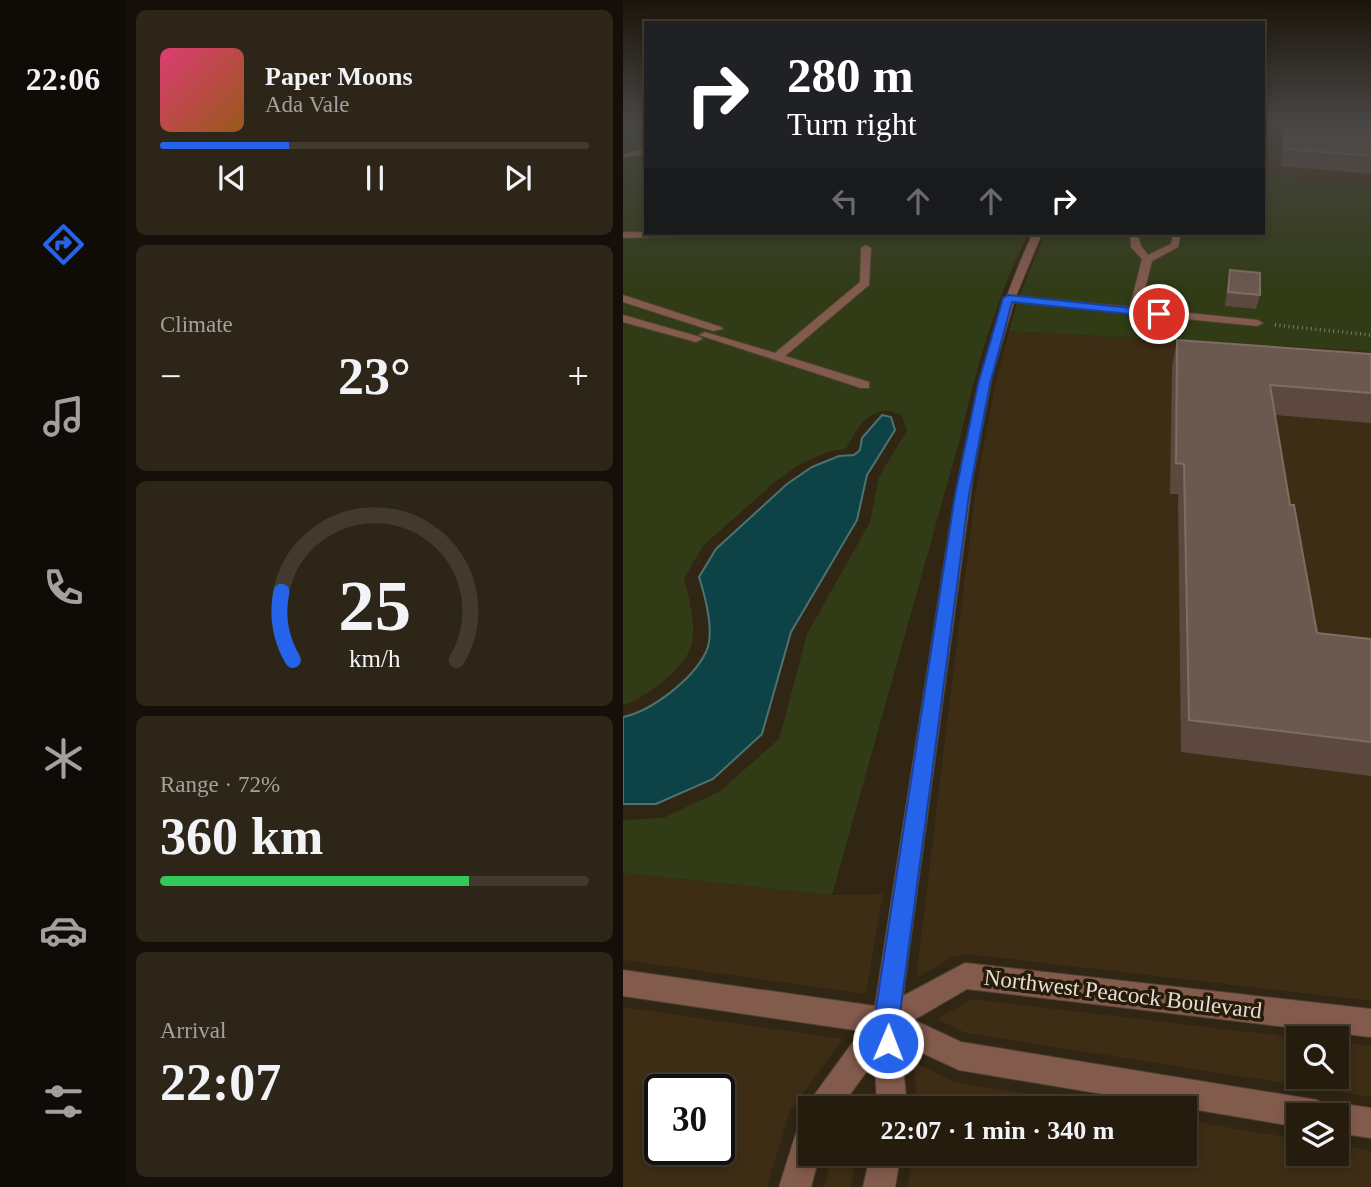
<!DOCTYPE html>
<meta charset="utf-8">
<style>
body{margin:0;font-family:"Times New Roman",serif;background:#2d2517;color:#f1f3f6;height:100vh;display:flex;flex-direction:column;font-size:26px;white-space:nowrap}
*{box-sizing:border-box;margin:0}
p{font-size:23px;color:#a3a19e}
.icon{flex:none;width:38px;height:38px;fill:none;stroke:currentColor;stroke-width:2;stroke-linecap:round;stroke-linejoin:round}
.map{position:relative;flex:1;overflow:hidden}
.drawer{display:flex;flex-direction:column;gap:10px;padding:10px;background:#140f08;width:497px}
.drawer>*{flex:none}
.banner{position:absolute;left:21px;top:21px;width:621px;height:214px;border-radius:0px;box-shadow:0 4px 10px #0003,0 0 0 2px #423a2e;background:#202124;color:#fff;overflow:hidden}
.fabs{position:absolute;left:663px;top:1026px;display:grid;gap:14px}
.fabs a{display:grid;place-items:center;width:63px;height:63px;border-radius:0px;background:#251c0e;box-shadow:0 4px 10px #0003,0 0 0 2px #423a2e;font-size:35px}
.speed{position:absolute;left:21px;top:1074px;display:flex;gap:14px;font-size:35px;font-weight:700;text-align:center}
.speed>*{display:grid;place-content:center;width:91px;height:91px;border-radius:50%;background:#251c0e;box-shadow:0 4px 10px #0003,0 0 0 2px #423a2e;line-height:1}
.speed .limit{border:4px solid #111;border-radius:10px;background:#fff;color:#111}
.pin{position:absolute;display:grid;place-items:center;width:60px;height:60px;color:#fff;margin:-30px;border:4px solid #fff;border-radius:50%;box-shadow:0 2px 7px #0007}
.me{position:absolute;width:77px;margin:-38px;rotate:1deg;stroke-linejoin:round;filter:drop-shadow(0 0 5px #0008)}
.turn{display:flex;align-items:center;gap:24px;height:147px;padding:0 28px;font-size:32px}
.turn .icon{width:91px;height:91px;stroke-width:2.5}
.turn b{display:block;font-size:49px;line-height:60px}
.lanes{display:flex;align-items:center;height:66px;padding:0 28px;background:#0003;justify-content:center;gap:35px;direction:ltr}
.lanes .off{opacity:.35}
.big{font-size:52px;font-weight:600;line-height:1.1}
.drawer .card{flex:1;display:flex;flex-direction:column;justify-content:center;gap:10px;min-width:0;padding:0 24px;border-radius:10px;background:#2d2517}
.drawer .dial{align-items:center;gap:0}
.dial svg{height:182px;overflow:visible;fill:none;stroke:#423a2e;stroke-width:7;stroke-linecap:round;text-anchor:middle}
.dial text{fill:#f1f3f6;stroke:none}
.song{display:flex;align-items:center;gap:21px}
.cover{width:84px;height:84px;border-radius:10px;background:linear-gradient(135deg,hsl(340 70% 55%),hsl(30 70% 35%))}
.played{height:7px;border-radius:4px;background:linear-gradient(90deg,#2563eb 30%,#423a2e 30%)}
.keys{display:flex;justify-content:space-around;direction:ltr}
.heat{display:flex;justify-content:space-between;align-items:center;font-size:38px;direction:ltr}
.charge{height:10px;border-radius:5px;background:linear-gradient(90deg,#34c759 72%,#423a2e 0)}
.trip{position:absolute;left:175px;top:1096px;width:399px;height:70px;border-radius:0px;background:#251c0e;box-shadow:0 4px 10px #0003,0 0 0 2px #423a2e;font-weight:600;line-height:70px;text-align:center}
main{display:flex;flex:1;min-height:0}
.menu{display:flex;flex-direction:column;width:126px;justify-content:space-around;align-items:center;background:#0f0b06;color:#a3a19e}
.menu .icon{width:49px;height:49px}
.menu .selected{color:#2563eb}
.menu b{font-size:32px;color:#f1f3f6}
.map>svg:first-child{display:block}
.built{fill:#3d2d15;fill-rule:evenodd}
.green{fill:#313b16}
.water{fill:#0d4346;stroke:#4e7270;stroke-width:2}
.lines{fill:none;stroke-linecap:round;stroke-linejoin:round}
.minor-casing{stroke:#4e4332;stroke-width:2}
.path{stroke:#847a6c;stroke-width:3.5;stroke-dasharray:1 3.5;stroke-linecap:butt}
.minor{fill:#835b4d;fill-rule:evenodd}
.wall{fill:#5c483e}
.building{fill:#6b584e;stroke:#7e6d63;stroke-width:2}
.route{fill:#2563eb;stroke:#184099;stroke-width:2}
.labels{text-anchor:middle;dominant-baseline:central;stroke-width:7;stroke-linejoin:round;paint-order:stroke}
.near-street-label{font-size:23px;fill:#e6ded3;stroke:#271b0a}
</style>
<main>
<nav class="menu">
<b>22:06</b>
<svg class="icon selected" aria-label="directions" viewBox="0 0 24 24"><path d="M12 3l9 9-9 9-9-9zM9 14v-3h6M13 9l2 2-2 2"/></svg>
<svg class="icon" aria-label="music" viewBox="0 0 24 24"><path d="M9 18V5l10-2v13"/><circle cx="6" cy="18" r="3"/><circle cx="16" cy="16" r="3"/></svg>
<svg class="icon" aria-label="phone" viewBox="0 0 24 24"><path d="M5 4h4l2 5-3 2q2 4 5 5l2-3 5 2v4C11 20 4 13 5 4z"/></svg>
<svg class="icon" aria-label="climate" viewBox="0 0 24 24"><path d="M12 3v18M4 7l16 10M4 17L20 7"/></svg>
<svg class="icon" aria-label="car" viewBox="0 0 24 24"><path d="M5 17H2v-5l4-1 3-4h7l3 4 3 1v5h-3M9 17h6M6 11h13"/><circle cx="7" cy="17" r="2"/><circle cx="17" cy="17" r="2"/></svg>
<svg class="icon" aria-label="filters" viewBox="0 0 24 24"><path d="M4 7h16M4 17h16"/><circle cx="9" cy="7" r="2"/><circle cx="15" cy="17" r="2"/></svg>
</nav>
<section class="drawer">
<div class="card">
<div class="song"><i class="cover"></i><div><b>Paper Moons</b><p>Ada Vale</p></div></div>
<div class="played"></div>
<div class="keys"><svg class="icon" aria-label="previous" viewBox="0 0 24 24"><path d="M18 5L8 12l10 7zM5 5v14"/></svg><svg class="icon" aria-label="pause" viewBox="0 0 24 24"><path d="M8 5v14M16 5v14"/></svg><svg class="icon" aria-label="next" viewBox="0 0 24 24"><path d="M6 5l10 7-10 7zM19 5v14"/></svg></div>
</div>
<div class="card"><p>Climate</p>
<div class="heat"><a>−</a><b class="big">23°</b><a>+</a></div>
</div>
<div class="card dial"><svg viewBox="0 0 100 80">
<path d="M14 69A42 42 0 1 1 86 69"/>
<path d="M14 69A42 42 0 0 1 9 39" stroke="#2563eb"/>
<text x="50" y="56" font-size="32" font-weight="700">25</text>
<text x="50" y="72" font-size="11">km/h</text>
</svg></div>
<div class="card"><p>Range · 72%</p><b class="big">360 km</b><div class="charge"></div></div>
<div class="card"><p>Arrival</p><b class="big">22:07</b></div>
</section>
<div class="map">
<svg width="748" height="1187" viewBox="0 0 748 1187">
<rect width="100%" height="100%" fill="#312513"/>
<g class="built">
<path d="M640,123H748V186L641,176Z"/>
<path d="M386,331L748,351V1001L344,954L330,957L293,978L352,495L372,385Z"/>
<path d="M0,873L209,895L260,894L243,994L0,960Z"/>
<path d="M349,999L676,1038V1076H714V1042L748,1046V1097L343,1033L314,1019Z"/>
<path d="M0,1007L220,1039L167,1111L144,1187H0ZM37,1090H96V1150H37Z"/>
<path d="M291,1062L332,1082L488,1108H294Z"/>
<path d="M562,1120L675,1139L676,1153H714V1145L748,1151V1187H284L291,1153H562Z"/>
<path d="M210,1153H235L227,1187H201Z"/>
</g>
<g class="green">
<path d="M0,123H23V150L0,154Z"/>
<path d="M23,154V233H406C373,297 354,365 338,435L209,895L0,873V820L40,818L97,791L156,739L184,634L247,522L256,477L284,430L278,415C249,401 235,426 223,449L208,451L179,463L153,481L81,545L61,578C66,598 75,629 67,649C60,669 20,700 0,705V159Z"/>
<path d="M641,176L748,186V351L386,331L395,299L422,233H640Z"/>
</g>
<path class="water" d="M259,415L268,417L272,430L244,475L234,520L168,632L139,734L90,779L33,804H0V717C29,711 70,679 83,652C92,633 82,596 76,577L93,549L164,484L189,467L216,456L231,455L237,450L239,438Z"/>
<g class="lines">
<g class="minor-casing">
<g id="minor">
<path d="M23,149V153L0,158V154Z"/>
<path d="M0,232L66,233L61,236L0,238Z"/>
<path d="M410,233H419L393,296L507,307L519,259L508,247L507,234L517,233L515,236L518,246L525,255L548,244L550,233H558L555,247L529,261L517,308L634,320L640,323L634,326L391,302L369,376L350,476L280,996L342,963L748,1009V1037L344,989L291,1020L338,1042L694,1100L705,1107L714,1103L748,1108V1138L714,1133V1115H676V1127L336,1070L278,1043L284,1108H254L252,1060L217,1108H187V1115L184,1108L189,1098L238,1031L0,996V970L252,1006C271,882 290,758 310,635C331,496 351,359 410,233Z"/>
<path d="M243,245L248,248L246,285L162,356L246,382V388H238L76,335L82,332L152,353L237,282L238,248Z"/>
<path d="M0,295L98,327L100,329L90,331L0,302Z"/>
<path d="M0,315L77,337L79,339L73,342L0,322Z"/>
<path d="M187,1120V1153H197L188,1187H156L176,1124Z"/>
<path d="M248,1153H278L272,1187H240Z"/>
</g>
</g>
<path class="path" d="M652,325L748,335"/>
<use href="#minor" class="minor"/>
</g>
<g class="wall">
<path d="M660,123H748V174L658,166Z"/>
<path d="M607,270L637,295L633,309L602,306Z"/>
<path d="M554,340L748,354V423L652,415L667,505L694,633L748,639V776L558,752L555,494H547L549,367Z"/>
</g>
<g class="building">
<path d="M663,123H748V156L662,149Z"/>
<path d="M607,270L637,273V295L605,292Z"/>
<path d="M554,340L748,354V393L647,385L667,505H671L694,633L748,639V742L566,720L561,464L553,463Z"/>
</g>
<linearGradient id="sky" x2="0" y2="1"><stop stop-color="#1b140a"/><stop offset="0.42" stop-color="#484644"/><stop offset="1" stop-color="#484644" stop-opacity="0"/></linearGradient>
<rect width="748" height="290" fill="url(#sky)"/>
<path class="route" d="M385,295L536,311L541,314L536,317L389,302L367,384L346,495L276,1021L277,1043L274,1052L265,1056L256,1052L252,1043L251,1021L332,495L355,384L380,298Z"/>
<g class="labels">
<g class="near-street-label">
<text transform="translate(500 994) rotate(7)">Northwest Peacock Boulevard</text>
</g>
</g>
</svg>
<div class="fabs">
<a><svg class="icon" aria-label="search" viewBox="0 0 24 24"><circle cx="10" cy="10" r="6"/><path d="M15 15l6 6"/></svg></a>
<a><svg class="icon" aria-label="layers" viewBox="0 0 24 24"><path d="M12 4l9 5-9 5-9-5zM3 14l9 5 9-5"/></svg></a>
</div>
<div class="speed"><div class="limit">30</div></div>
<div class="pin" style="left:536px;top:314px;background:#d93025"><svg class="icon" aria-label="arrive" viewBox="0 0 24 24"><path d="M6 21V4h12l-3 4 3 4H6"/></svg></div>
<svg class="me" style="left:265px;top:1043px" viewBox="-20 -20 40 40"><circle r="17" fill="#2563eb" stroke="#fff" stroke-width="3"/><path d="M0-11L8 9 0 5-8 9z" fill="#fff"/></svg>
<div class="trip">22:07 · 1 min · 340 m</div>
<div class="banner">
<div class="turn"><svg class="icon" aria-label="right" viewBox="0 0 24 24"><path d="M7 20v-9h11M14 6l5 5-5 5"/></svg><div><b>280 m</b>Turn right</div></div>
<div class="lanes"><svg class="icon off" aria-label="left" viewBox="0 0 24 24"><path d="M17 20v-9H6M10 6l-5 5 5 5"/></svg><svg class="icon off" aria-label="ahead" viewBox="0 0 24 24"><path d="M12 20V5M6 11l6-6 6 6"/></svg><svg class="icon off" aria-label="ahead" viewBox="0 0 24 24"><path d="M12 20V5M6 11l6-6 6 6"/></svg><svg class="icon" aria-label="right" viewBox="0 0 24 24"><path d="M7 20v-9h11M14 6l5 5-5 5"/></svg></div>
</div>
</div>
</main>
